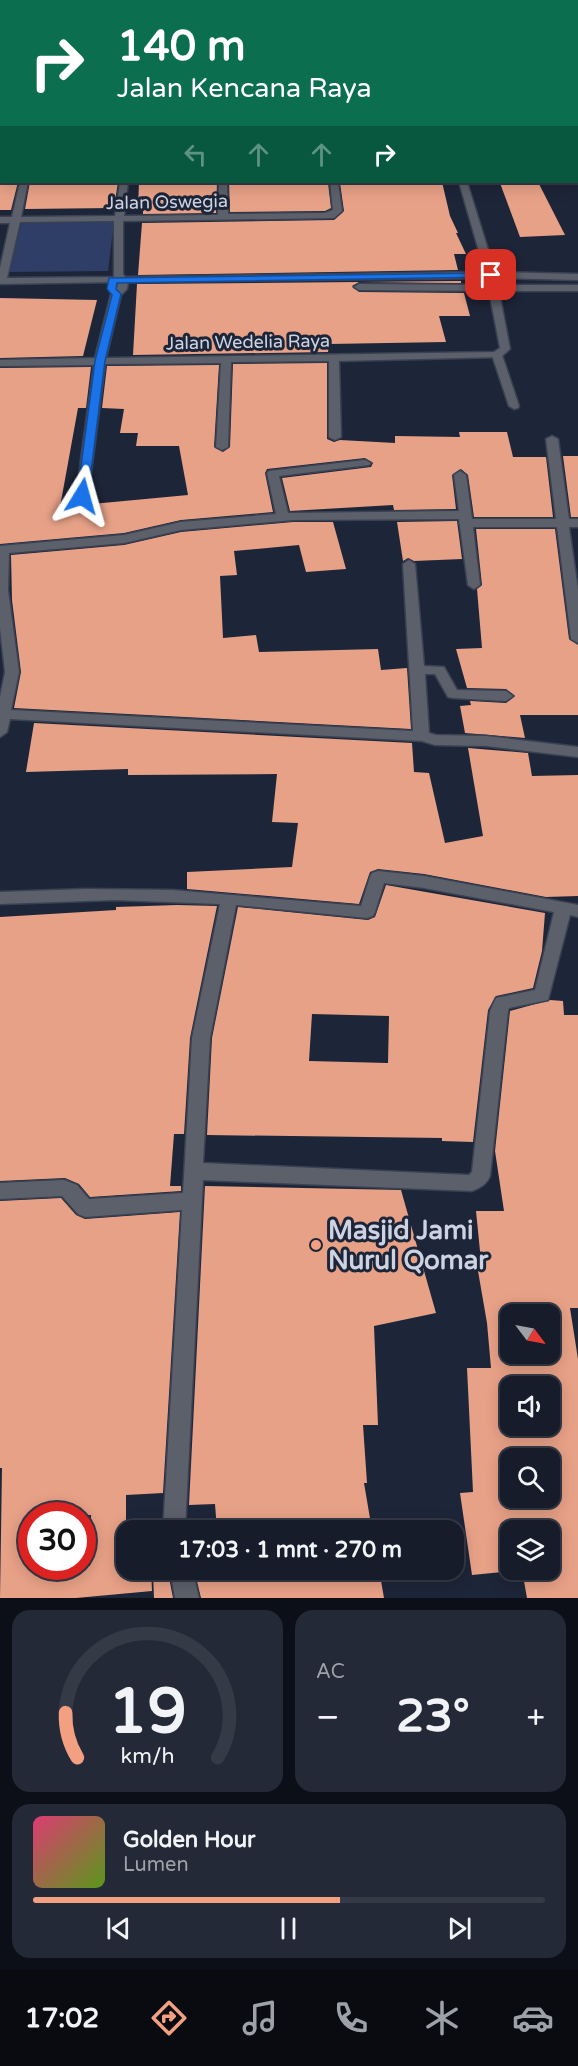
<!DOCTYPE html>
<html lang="id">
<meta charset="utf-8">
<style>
body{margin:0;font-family:"Varela Round",sans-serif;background:#232936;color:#f1f3f6;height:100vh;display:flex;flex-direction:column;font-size:22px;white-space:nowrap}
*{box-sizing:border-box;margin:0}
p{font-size:20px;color:#9ea1a8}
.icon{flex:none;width:33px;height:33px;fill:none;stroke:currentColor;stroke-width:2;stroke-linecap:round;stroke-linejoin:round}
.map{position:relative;height:1598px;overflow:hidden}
.details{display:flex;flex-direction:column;gap:12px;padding:12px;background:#0c0f17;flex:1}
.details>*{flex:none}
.hud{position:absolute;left:0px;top:0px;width:579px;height:183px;box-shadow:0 3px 15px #0003,0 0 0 2px #353a47;background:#0b6e4f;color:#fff;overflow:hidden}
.needle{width:39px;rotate:122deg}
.buttons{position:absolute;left:500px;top:1304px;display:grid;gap:12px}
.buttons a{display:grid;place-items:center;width:60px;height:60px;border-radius:12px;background:#161c2a;box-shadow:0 3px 15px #0003,0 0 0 2px #353a47;font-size:30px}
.speed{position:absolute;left:18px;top:1502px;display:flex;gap:12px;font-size:30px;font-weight:700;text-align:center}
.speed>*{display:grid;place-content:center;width:78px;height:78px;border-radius:50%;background:#161c2a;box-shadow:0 3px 15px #0003,0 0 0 2px #353a47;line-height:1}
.speed .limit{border:9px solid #d22;background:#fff;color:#111}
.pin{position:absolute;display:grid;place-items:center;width:51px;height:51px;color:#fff;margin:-26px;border-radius:12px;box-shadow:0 3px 9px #0006}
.me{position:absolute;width:66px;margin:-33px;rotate:8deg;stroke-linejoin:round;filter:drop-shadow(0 0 4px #0008)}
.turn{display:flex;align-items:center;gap:21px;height:126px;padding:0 18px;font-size:27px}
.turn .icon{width:78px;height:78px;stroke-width:2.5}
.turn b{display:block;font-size:42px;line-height:51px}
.lanes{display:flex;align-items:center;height:57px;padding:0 18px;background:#0003;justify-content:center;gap:30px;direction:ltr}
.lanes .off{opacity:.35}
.big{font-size:45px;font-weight:700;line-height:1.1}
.details .tile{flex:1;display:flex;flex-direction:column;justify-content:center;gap:9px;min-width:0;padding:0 21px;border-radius:18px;background:#232936}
.details .dial{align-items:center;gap:0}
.dial svg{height:156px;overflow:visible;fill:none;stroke:#353a47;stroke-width:7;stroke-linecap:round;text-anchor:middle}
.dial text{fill:#f1f3f6;stroke:none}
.song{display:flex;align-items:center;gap:18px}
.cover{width:72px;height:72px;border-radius:9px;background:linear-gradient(135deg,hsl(340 70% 55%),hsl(90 70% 35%))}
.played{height:6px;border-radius:3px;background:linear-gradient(90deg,#f2a081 60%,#353a47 60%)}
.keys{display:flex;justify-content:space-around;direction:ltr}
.heat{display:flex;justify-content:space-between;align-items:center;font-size:33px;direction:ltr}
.details .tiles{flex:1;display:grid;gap:12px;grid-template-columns:1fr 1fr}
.tile:last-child{grid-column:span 2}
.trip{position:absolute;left:116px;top:1520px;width:348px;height:60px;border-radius:18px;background:#161c2a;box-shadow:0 3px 15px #0003,0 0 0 2px #353a47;font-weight:700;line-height:60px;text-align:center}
.dock{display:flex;height:96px;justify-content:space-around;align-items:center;background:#090b11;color:#9ea1a8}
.dock .icon{width:42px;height:42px}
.dock .selected{color:#f2a081}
.dock b{font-size:27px;color:#f1f3f6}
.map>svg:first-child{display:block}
.green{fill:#2e3e66}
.building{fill:#e7a187;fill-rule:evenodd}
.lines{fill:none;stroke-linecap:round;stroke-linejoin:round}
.lane-casing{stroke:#394153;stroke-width:3}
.street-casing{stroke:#394153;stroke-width:3}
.lane{fill:#5b606a;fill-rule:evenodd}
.street{fill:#5b606a;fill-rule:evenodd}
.route{fill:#1a73e8;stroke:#114b97;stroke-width:1.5}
.poi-dot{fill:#f2a081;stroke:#1d2538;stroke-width:2}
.labels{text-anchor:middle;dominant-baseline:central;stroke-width:6;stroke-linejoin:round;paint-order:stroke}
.far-street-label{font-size:18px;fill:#ced3e1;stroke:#1d2538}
.near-poi-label{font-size:26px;font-weight:bold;fill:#ced3e1;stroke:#1d2538;text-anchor:start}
</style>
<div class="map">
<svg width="578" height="1598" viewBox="0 0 578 1598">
<rect width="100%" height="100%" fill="#1d2538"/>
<path class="green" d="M114,221L108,271L7,272L22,222Z"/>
<g class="building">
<path d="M0,182H18L11,210H0Z"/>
<path d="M30,182H118L114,208L25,209Z"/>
<path d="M139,182H217L216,213L143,214V207L138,208Z"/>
<path d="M229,182L328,183L331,208L325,211L230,212Z"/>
<path d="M442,182L450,216L458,233H456L466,254H454L458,270L138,275L142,223L334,220L344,211L340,183Z"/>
<path d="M538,182L565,235L520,237L500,183Z"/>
<path d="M461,281V283L359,282L352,286L359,292L464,293L470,316H439L446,342L329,344L328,352L133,355L137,284Z"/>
<path d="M0,298L97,300L83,356L0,358Z"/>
<path d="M327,363V439L334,442L340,440L395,443V436L460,437L459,432H507L513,457H546L553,517H474L468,475L461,469L452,475L456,509L394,510L393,505L290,511L282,478L371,467L373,463L365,458L267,469L265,473L273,512L181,520L124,533L0,544V368L91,367L86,408H78L60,507L188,495L179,446H136L138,433H120L124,409L102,408L107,366L219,365L214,447L223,452L230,447L233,364Z"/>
<path d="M563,456H578V517H571Z"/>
<path d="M457,521L462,559L414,561L408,558L403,561L397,522Z"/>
<path d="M293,522H333L346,569L306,572L299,545L234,551L237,575L220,576L223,638L256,635L259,652L378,649L381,670L407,668L411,729L14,708L21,672L12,600L11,555L124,545L181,532Z"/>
<path d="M476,529H555L569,639L578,645V715H520L525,738L465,733L460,706L471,705L470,701L506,703L515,696L506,689L467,688L456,649L482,648L477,589L482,585Z"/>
<path d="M34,723L412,743L414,772L429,773L445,843L483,836L468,748L528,753L532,776L578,775V896L546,897L424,874L378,869L370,872L359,904L187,889V872L292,867L298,823L272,822L277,774L128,775V769L26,772Z"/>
<path d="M386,885L545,913L542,951L533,988L496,996L488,1010L473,1142L442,1141V1138L207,1135L212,1038L238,907L368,920L375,917ZM312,1014L389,1016L388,1063L309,1061Z"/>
<path d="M177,905L217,906L190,1038L184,1134H174L170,1186H181V1191L90,1197L79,1184L65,1178L0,1181V917L116,910V907Z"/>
<path d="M550,1000L563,1001L564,1015H578V1308H570L578,1359V1598H527L522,1570L472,1575L460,1493L473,1492L467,1368H491L487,1323L478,1271H482L476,1211H504L495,1151L510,1011ZM510,1314H549V1353H510ZM510,1386H549V1425H510ZM510,1458H549V1497H510ZM510,1530H549V1569H510Z"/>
<path d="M205,1186L401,1190L436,1313L374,1326L378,1425H363L367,1483H364L372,1530H217L215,1504L189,1505Z"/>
<path d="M61,1198L76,1215L85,1219L180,1212L163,1493L126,1495V1569H151L152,1591L76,1598H0L2,1468H0V1201ZM32,1515H91L90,1566H32Z"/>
<path d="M194,1569H379L384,1598H201Z"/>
<path d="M168,1572L173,1598H154L153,1573Z"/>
</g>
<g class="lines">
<g class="lane-casing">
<g id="lane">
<path d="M562,0H568L569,2H562Z"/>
<rect x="0" y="30" width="2" height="5"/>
<path d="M497,352L502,355L519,406L518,408L514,409L509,406L492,355Z"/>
</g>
</g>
<g class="street-casing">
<g id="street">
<rect x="170" y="0" width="6" height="2"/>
<rect x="412" y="0" width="6" height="2"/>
<rect x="0" y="153" width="2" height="6"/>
<path d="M20,182H28L21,217L115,216L120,182H128L124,216L218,215L219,182H227L228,214L325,213L333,210L330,182H338L342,211L334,218L123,221V274L125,277L485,272L459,182H467L495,272L578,274V280L496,278L498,285H578V291H499L510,349L501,357L339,361L341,437L335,440L329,437V361L231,362L228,447L222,450L216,447L221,363L105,364L88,496L82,500L76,496L94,365L0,366V360L95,358L111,294L117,288L118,282L0,284V268L10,223H0V217H12ZM114,221V277L7,278L20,222ZM487,278L488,285L359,284L354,287L359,290L489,291L500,348L494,352L106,358L121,295L127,289L128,282Z"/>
<path d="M552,436L558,439L569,519H578V527H569L578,590V643L571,639L557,527H473L480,585L474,589L468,585L459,519L293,520L181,530L124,543L9,553L8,590L19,672L11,710L413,731L403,564L409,560L415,564L424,666L444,667L457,690L506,691L513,696L506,701L453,698L448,697L435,674H425L429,733L436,735L486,736L578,747V757L486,746L435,745L422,741L10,719L7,732L0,737V697L5,672L0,628V546L124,535L181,522L276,514L267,473L269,471L365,460L371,463L369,465L279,476L288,513L459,511L454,475L460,471L466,475L472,519H556L546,439Z"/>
<path d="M378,871L424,876L578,905V917L570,915L548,1000L509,1008L508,1011L490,1176C487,1184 480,1188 472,1191L203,1180L185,1530H163L182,1210L85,1217L78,1214L62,1196L0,1199V1183L64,1180L77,1185L89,1199L183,1193L192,1038L220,904L115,900L0,904V892L86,889L172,890L361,906L370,877L372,873ZM384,883L424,888L554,912L535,990L496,998L490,1011L472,1172L469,1175L203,1163L210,1038L236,905L367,918L373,916L375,912Z"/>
<path d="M170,1569H192L199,1598H175Z"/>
</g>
</g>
<use href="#lane" class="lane"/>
<use href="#street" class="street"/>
</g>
<path class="route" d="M491,273L495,275L494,277L117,283L116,289L121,294L105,361L88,496L82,499L77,496L95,361L112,295L107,289L109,278Z"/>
<circle class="poi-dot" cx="316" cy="1245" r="6"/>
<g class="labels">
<g class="far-street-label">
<text transform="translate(167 202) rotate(-1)">Jalan Oswegia</text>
<text transform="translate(248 342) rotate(-1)">Jalan Wedelia Raya</text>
</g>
<g class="near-poi-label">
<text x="328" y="1230">Masjid Jami<tspan x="328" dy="30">Nurul Qomar</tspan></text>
</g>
</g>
</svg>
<div class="buttons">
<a><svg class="needle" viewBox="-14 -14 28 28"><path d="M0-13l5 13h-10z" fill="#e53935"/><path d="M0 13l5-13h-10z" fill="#9ea1a8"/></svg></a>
<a><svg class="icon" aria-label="sound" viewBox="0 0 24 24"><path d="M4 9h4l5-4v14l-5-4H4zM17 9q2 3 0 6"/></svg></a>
<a><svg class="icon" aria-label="search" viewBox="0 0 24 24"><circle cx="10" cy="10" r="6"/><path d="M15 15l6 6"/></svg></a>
<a><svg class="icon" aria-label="layers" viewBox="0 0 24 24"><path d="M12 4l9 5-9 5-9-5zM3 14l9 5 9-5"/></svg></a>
</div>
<div class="speed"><div class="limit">30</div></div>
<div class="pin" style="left:491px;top:275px;background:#d93025"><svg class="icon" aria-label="arrive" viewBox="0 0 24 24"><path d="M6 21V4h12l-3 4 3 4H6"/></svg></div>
<svg class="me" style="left:82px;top:496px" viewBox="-20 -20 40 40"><path d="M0-17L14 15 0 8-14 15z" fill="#1a73e8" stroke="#fff" stroke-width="4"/></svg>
<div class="trip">17:03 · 1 mnt · 270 m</div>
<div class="hud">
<div class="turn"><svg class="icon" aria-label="right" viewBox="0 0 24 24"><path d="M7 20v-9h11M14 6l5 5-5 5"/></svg><div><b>140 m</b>Jalan Kencana Raya</div></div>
<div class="lanes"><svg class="icon off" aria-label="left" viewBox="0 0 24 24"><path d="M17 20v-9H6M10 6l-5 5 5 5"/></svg><svg class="icon off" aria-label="ahead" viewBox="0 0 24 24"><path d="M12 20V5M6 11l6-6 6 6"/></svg><svg class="icon off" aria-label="ahead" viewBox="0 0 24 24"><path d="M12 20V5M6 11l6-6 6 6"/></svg><svg class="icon" aria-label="right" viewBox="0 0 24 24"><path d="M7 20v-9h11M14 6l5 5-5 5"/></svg></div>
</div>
</div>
<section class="details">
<div class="tiles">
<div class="tile dial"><svg viewBox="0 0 100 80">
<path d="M14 69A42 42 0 1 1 86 69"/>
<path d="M14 69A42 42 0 0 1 8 46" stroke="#f2a081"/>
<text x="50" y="56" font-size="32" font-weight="700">19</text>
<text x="50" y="72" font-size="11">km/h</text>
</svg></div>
<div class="tile"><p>AC</p>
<div class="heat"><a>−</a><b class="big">23°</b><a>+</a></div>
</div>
<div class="tile">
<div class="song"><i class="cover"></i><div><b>Golden Hour</b><p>Lumen</p></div></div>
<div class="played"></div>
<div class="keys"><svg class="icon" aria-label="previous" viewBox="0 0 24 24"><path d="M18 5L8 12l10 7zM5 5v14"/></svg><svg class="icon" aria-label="pause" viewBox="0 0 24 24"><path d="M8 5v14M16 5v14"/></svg><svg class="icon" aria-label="next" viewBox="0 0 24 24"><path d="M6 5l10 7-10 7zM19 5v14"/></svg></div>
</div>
</div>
</section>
<nav class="dock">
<b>17:02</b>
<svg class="icon selected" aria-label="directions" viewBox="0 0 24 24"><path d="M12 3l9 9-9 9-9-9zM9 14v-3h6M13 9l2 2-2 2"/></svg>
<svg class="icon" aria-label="music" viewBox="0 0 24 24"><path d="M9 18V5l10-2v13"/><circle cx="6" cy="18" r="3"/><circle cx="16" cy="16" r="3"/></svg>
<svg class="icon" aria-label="phone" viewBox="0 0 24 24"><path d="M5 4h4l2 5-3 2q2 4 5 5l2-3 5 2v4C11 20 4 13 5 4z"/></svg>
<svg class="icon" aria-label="climate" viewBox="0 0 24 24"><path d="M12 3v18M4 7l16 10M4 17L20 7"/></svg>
<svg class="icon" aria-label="car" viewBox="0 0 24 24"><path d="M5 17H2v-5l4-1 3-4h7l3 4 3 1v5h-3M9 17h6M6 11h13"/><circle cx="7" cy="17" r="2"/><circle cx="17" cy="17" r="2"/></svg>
</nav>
